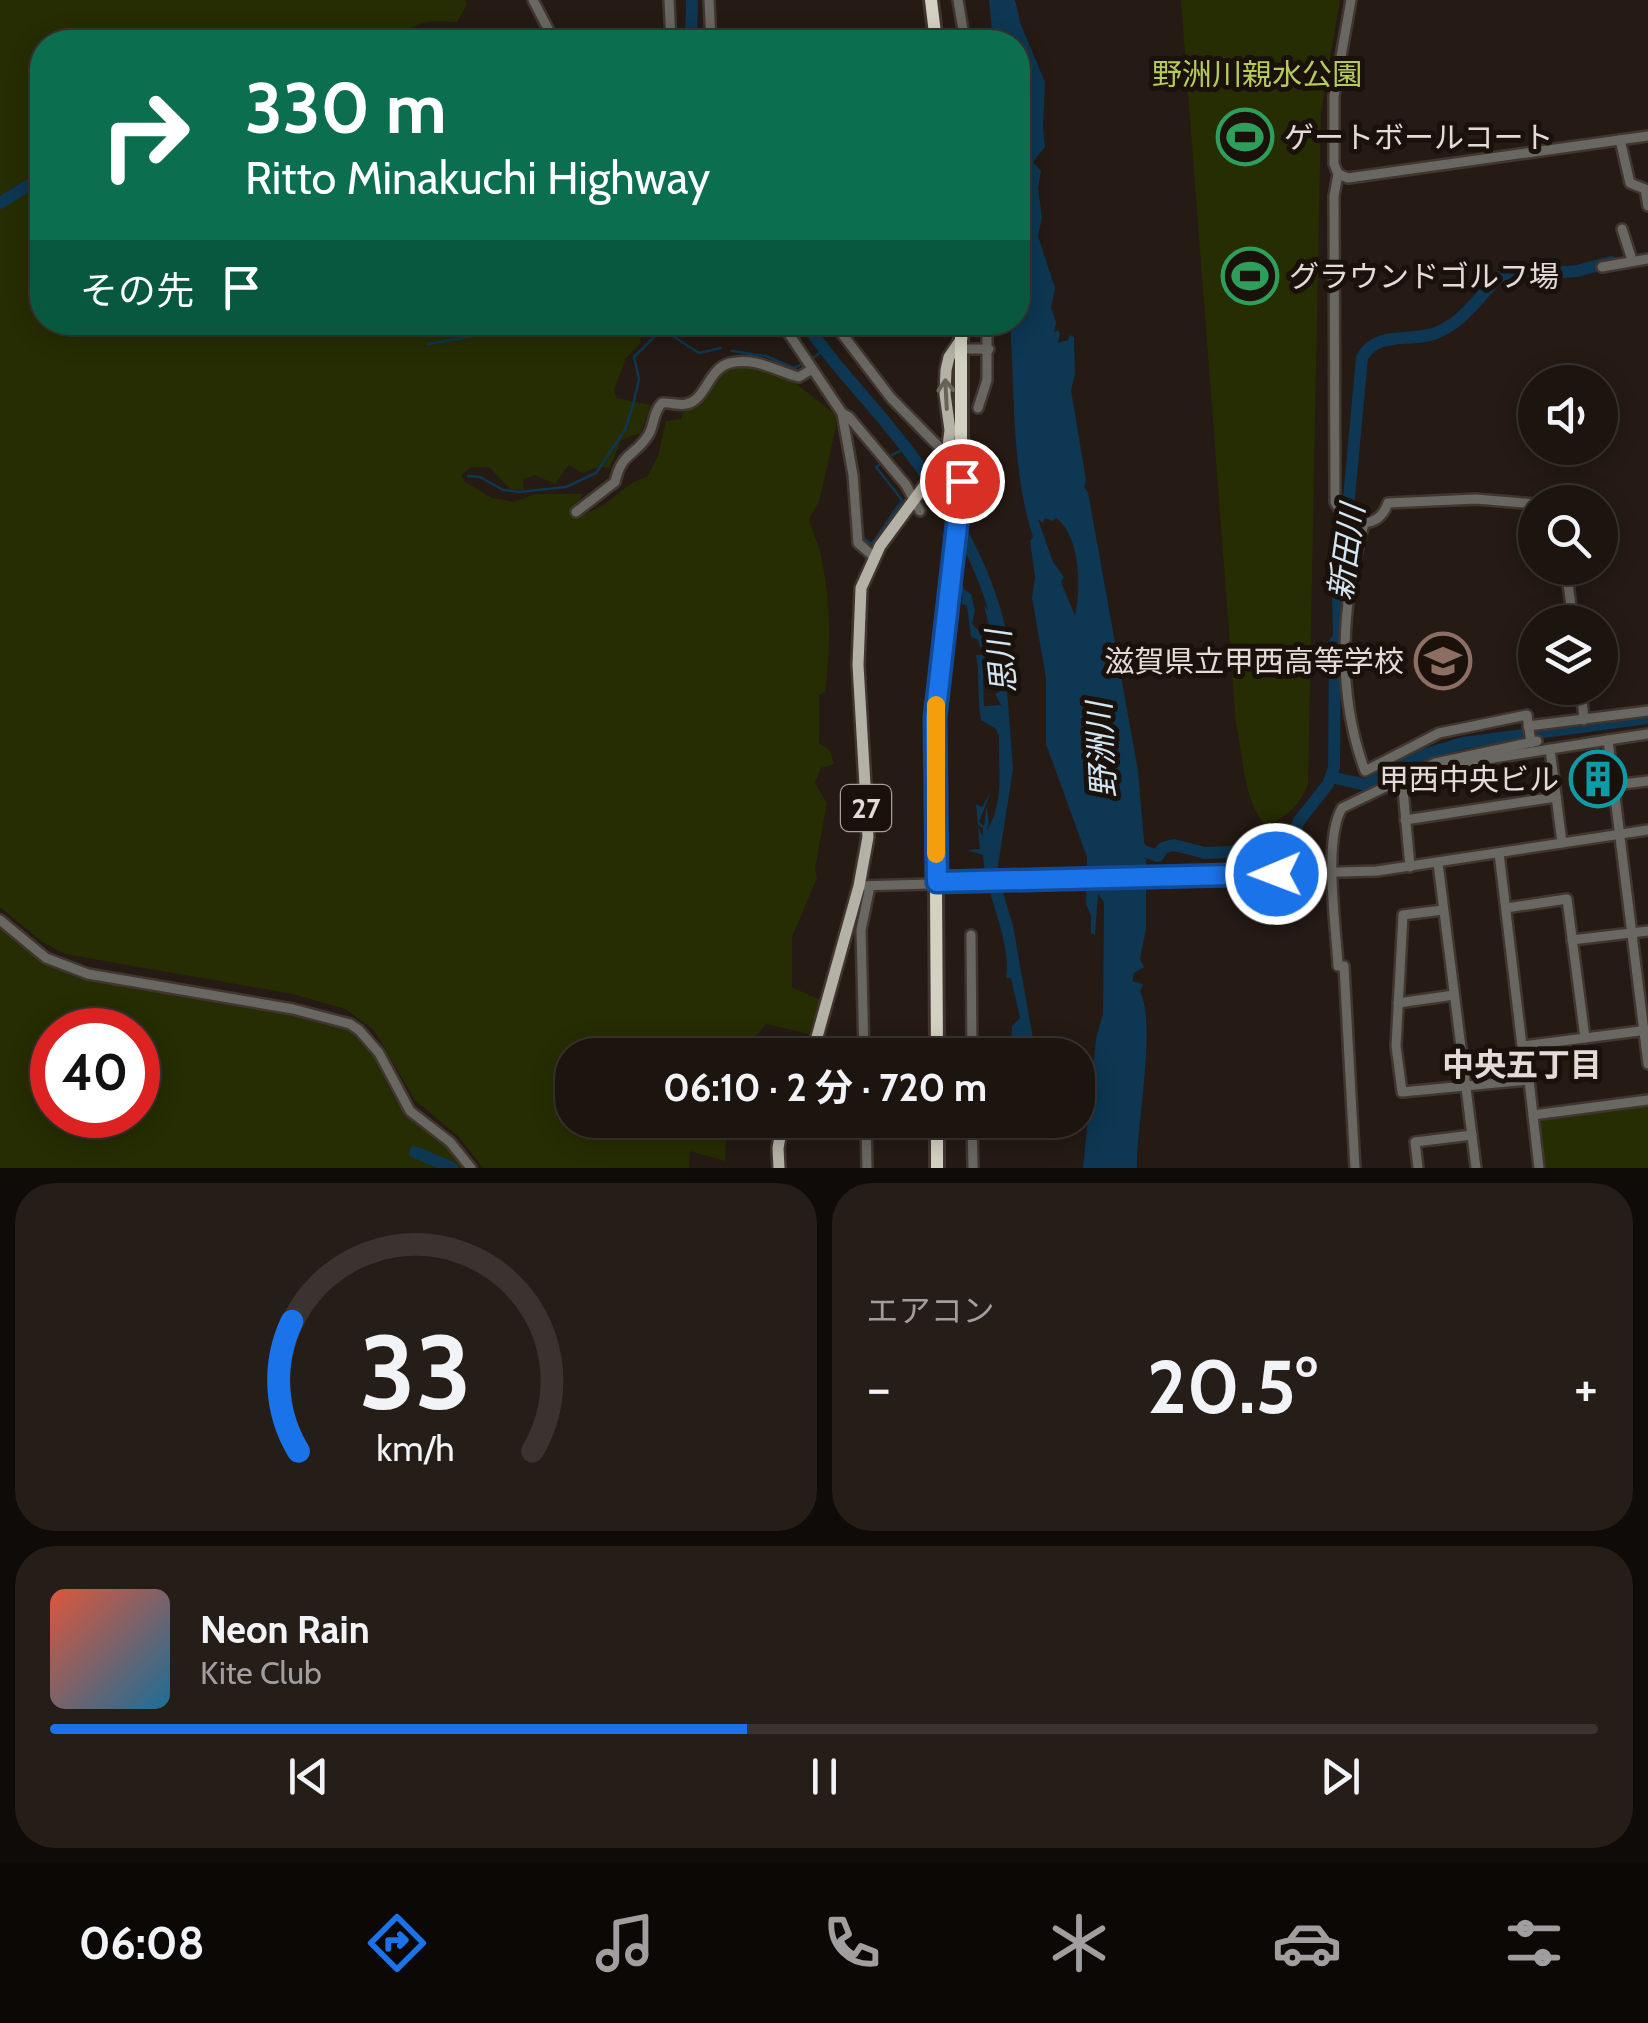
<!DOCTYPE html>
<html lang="ja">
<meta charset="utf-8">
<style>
body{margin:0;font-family:Cabin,"Noto Sans JP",sans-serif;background:#251d18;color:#f1f3f6;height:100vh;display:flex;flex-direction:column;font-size:38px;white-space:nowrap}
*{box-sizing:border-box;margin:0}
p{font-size:32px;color:#a09e9e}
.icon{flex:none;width:55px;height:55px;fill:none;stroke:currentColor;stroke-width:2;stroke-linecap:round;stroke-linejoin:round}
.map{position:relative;height:1168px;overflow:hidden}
.side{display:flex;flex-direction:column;gap:15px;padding:15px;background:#0f0b08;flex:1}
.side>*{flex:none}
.hud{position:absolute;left:30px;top:30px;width:1000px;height:305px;border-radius:40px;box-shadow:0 5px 25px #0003,0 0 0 2px #3a332f;background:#0b6e4f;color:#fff;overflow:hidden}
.fabs{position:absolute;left:1518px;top:365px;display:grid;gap:20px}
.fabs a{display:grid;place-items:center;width:100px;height:100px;border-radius:50%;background:#1c140f;box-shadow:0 5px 25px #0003,0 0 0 2px #3a332f;font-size:50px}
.speed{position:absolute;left:30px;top:1008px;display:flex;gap:20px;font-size:50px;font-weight:700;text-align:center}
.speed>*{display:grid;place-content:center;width:130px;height:130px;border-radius:50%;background:#1c140f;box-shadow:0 5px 25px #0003,0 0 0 2px #3a332f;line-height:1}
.speed .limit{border:15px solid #d22;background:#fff;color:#111}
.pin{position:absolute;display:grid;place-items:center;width:85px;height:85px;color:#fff;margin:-42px;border:5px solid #fff;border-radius:50%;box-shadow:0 2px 10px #0007}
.me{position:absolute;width:110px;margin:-55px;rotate:269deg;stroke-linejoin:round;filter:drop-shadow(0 0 8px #0008)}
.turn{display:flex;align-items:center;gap:35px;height:210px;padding:0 50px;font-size:45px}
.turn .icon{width:130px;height:130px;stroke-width:2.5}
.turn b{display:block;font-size:70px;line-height:85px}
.then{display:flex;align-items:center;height:95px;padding:0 50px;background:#0003;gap:20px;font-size:38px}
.big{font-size:75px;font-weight:700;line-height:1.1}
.side .tile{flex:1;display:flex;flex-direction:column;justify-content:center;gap:15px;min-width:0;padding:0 35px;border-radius:40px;background:#251d18}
.side .dial{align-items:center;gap:0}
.dial svg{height:260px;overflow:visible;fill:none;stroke:#3a332f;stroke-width:7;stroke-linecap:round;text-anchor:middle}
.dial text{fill:#f1f3f6;stroke:none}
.song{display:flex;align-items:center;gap:30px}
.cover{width:120px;height:120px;border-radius:15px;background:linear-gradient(135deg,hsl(10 70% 55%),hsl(200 70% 35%))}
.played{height:10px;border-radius:5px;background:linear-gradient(90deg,#1a73e8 45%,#3a332f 45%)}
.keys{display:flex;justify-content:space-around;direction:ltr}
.heat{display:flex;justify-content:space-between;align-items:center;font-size:55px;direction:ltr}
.side .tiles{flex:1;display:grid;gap:15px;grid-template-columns:1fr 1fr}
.tile:last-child{grid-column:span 2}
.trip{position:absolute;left:555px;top:1038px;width:540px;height:100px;border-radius:40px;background:#1c140f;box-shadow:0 5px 25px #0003,0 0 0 2px #3a332f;font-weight:700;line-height:100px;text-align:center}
.tab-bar{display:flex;height:160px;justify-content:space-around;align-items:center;background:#0b0806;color:#a09e9e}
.tab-bar .icon{width:70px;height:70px}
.tab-bar .on{color:#1a73e8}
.tab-bar b{font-size:45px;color:#f1f3f6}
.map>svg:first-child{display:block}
.green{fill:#262d02;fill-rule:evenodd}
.water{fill:#0d3752;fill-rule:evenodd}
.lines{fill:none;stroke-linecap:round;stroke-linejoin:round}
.stream{stroke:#0d3752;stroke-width:2.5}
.river{stroke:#0d3752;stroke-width:12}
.minor-casing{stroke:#40352f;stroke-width:14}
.major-casing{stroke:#40352f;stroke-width:16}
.highway-casing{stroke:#40352f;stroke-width:18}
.minor{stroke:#686761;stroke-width:9}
.major{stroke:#b4b2a6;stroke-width:11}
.highway{stroke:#d3d1c1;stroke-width:12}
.oneway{stroke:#686258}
.route-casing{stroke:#114b97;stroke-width:25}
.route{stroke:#1a73e8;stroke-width:18}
.slow{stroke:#f59e0b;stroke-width:18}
.labels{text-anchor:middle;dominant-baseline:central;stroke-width:10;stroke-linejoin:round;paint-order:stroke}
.shield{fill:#1b110b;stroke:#a79e9a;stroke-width:2.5}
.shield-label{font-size:28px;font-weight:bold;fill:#e3dbd7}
.park-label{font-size:30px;fill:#b7cb5b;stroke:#1b110b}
.poi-label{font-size:30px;fill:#e3dbd7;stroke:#1b110b;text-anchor:start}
.water-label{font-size:32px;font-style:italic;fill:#d2e5f3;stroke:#1b110b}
.neighbourhood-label{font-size:32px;font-weight:bold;fill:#e3dbd7;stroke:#1b110b}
</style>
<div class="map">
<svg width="1648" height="1168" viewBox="0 0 1648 1168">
<rect width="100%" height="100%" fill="#251a14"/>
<g class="green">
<path d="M0,0H465L467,5L457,22C426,20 416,20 394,42H42V322L639,323L641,343L626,358L614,390L617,398L651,405L641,433L621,440L610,468L598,467L582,473L569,465L555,484L535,475L523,479L524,490L510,489L489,467H471L461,475L465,482L492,498L514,502L535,494H584L575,505V515C614,509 619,484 647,477L658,456L666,421L681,419L685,406L731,362L777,369L835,414L836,427L819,502L809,519C812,532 819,544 821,557C831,599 831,649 825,692L819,695V743L830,750L834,764L821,768L815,783L827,803L815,869L817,878L792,937V987L820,1000L809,1034L766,1024L749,1044L751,1055H730L717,1047L703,1044L697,1055H572V1120H727L725,1161L690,1151L689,1168H483L459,1137L415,1100L373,1029L345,1009L293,994L65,954L41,941L0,907Z"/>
<path d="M1181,0H1340L1321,112L1308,784C1299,807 1287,816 1266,826C1243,801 1243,755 1236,723Z"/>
<path d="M0,925L40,958L82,976L338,1022C379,1044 377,1075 402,1109C420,1133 449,1139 465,1168H0ZM52,1030H138V1115H52Z"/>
<path d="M1648,1105V1168H1545L1539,1118Z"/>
</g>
<g class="water">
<path d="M989,0H1015L1021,25L1045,82L1043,126L1045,147L1033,162L1041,171L1038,188L1042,218L1038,236L1055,288L1051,308L1056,322L1054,332L1058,330L1060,333L1058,343L1068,340L1070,335L1074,337L1075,375L1071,390L1086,480L1084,487L1088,492L1138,771L1144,841L1146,849L1153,853L1165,843L1155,854L1140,848L1138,851L1146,860V929L1140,959L1144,967L1134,973L1132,981L1143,984L1140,992C1157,1024 1136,1127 1137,1168H1083L1096,1038L1103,1014L1104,902L1098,894L1095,935L1091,933V916L1086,904L1087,857L1046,744V678L1032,598L1035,577L1030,541L1033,537C1011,469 1015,393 1010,323L1018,322V135L1026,98L1023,86L1018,87L1019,63L1023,68L1018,42H993ZM1045,518L1053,521L1056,518C1081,537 1081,588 1075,616L1061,582L1064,577L1053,562L1038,519L1043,523Z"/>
<path d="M939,528L958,566L964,589L971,594L975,610L972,624L986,638V648L992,638L984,605L988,610L990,606V614L995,619L989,674L983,678L984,706L1001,705L995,694L1000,691L998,675L1005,677L999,629L1003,636L1013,769L997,872L1013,926L1036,1055H1019L1017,1050L1015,1055L1012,1052L1010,1055L1012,1026L1020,1018L1011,978H1006C1012,939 985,896 983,855L967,850L980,849L978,827L983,837V828L978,825L976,804L982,807L991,792L979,822L984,826L986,809L994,805L987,809L989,823L987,830C1005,801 998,768 999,736L996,729L981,720C977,697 980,674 976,655H984L977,639L971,637L967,606L962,604C965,581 947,551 939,528Z"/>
</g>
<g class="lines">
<g class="stream">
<path d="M428,344L473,336L500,322"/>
<path d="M732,351L766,356L794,368L800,365"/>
<path d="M810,360L824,350"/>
<path d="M892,455L906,448"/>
<path d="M468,476L480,477L503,490L520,492L566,487L596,473L625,430L633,405L639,379L634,357L659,332L665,331L699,353L721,348"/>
<path d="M861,509L863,538L872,544L902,500L876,467L879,465"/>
</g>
<g class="river">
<path d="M480,42L510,39L544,42"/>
<path d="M691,42L692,0"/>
<path d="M0,203L42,177"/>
<path d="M805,322C829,359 859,390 887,424C939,487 988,562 1003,645"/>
<path d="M1331,777L1366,785L1420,756L1463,743L1648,718"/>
<path d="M1124,849L1129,846L1158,856L1163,848L1174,845L1205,853L1254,851L1264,857L1266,866L1273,867L1291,844L1299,821L1328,784L1334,768L1335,642L1339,638L1338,596L1344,585L1348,557L1344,552L1362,358C1375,331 1409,342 1433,334C1463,324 1478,297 1499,277L1577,271L1611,262"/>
<path d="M415,1152L452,1168"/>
</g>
<g class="minor-casing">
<g id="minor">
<path d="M533,0L555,42"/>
<path d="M669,0L671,42"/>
<path d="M709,0L711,42"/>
<path d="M958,0L965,42"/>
<path d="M1351,0L1334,96V164L1338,174L1334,196L1335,502C1347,526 1378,532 1388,503L1476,499L1535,504"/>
<path d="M1620,140L1630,183L1645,189L1648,206"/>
<path d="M1338,174L1348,178L1648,136"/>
<path d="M1622,229L1632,260"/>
<path d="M1602,267L1648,259"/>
<path d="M781,322L842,413L853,475L858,543L873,556"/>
<path d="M833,322L891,398L947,455"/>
<path d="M962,349H989"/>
<path d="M978,408L987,380V322"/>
<path d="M842,413L849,417L906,485L920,511"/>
<path d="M1550,502H1559"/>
<path d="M576,512L615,482C622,451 635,457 649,434C655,422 653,412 662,403C670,402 679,406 686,404C706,401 708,368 730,363C756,357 776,371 799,377L812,369"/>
<path d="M1364,524C1341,603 1336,693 1365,771L1439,733L1527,715L1531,743"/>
<path d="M1566,568L1573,622"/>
<path d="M1581,688L1584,720"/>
<path d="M1528,726L1648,711"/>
<path d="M1608,740L1648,734"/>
<path d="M1550,749L1562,843"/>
<path d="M1615,785L1648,781"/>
<path d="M1405,820L1556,797"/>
<path d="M1499,853L1522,1046L1648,1030"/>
<path d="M1438,863L1476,1168"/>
<path d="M1410,867L1403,789L1446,767L1462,763L1608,740L1648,1064"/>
<path d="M859,886L1377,871L1648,830"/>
<path d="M1506,908L1567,899L1585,1038"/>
<path d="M1443,910L1403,915L1396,1046L1402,1092L1529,1080L1539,1168"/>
<path d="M0,920L46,958L88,974L293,1009L350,1024L359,1030L379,1053L410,1111L450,1142L471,1168"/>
<path d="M971,935L972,1055"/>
<path d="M1572,940L1648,931"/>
<path d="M1398,1003L1454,995"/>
<path d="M864,1055L861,930L870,886"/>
<path d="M1533,1115L1648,1100"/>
<path d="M866,1120L867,1168"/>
<path d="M972,1120L973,1168"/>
<path d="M1355,1168L1344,966H1338C1336,926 1323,840 1342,808L1435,763L1537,741"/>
<path d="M1418,1168L1415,1142L1472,1135"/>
</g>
</g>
<g class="major-casing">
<g id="major">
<path d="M812,1055L859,886L868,837L858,665L861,588L880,546L947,455L950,430L945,394L946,370L949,357L962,338"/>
<path d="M779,1168L778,1148L783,1120"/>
</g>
</g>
<g class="highway-casing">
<g id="highway">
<path d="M931,0L936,42"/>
<path d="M937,1055L935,718L961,502V322"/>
<path d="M937,1120V1168"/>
</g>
</g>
<use href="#minor" class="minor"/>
<use href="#major" class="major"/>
<use href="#highway" class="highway"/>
</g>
<defs><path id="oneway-shaft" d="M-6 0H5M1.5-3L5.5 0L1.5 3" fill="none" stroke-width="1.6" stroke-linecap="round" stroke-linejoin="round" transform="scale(2.5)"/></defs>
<use class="oneway" href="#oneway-shaft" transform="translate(946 394) rotate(-93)"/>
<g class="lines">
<g class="route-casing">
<path id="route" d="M962,481L935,718L937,882L1276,874"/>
</g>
<use href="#route" class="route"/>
<path class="slow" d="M936,705V854"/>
</g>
<defs>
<g id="stadium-ring" transform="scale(2.875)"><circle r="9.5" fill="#1b110b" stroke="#2e9e5b" stroke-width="1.5"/><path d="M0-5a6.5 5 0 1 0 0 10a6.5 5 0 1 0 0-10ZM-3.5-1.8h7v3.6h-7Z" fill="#2e9e5b"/></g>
<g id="school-ring" transform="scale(2.875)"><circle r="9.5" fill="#1b110b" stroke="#8d6e63" stroke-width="1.5"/><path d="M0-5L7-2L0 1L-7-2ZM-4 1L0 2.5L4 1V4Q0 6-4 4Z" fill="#8d6e63"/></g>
<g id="building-ring" transform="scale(2.875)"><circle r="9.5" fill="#1b110b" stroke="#0f9aa8" stroke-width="1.5"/><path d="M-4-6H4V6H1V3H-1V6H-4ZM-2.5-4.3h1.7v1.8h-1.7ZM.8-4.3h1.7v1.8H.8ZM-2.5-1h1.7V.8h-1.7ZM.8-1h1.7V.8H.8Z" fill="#0f9aa8"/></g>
</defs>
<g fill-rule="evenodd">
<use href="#stadium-ring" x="1245" y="137"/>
<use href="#stadium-ring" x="1250" y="276"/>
<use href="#school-ring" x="1443" y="661"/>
<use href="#building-ring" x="1598" y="779"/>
</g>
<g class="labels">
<rect class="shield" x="841" y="785" width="50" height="46" rx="8"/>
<g class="shield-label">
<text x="866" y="808">27</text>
</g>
<g class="park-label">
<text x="1257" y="74">野洲川親水公園</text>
</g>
<g class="poi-label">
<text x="1284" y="137">ゲートボールコート</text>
<text x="1289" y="276">グラウンドゴルフ場</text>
<text x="1404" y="661" text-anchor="end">滋賀県立甲西高等学校</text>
<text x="1559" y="779" text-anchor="end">甲西中央ビル</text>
</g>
<g class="water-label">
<text transform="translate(1346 552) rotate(-82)">新田川</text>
<text transform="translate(1001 662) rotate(-96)">思川</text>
<text transform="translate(1101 750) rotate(-93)">野洲川</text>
</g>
<g class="neighbourhood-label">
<text x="1522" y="1064">中央五丁目</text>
</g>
</g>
</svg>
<div class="fabs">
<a><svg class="icon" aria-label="sound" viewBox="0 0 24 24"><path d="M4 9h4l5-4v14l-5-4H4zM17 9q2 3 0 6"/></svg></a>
<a><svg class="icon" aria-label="search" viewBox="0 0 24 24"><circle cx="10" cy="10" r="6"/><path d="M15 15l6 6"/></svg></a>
<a><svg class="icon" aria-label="layers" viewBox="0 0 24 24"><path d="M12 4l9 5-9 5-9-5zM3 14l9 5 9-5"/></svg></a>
</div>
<div class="speed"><div class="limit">40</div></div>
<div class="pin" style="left:962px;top:481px;background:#d93025"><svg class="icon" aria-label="arrive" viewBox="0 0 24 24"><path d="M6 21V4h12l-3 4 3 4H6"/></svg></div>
<svg class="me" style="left:1276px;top:874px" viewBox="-20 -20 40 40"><circle r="17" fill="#1a73e8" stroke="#fff" stroke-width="3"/><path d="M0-11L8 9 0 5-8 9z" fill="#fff"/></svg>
<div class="trip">06:10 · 2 分 · 720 m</div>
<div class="hud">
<div class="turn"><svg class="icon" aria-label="right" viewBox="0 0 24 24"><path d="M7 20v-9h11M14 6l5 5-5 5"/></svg><div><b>330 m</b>Ritto Minakuchi Highway</div></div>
<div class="then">その先<svg class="icon" aria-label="arrive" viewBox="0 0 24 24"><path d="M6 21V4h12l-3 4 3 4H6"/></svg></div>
</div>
</div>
<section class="side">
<div class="tiles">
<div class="tile dial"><svg viewBox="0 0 100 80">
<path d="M14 69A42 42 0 1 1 86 69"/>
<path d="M14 69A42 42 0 0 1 12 29" stroke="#1a73e8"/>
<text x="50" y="56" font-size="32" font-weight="700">33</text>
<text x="50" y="72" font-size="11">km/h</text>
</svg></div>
<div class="tile"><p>エアコン</p>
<div class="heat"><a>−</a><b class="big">20.5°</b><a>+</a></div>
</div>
<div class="tile">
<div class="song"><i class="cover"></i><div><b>Neon Rain</b><p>Kite Club</p></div></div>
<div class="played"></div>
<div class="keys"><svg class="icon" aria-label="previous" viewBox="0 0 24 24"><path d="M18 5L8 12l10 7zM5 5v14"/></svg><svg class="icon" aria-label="pause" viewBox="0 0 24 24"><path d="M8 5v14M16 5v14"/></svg><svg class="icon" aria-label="next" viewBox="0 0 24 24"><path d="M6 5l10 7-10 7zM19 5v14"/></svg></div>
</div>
</div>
</section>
<nav class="tab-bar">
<b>06:08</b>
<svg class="icon on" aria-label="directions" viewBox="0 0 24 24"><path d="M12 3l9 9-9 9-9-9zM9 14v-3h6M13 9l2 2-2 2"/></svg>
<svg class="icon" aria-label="music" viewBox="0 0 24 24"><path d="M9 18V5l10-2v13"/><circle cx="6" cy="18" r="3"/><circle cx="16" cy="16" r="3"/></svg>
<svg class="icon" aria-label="phone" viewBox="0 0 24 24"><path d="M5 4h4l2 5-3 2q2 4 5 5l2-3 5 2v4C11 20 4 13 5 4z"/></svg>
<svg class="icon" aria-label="climate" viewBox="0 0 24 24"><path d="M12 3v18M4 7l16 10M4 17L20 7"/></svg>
<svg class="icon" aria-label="car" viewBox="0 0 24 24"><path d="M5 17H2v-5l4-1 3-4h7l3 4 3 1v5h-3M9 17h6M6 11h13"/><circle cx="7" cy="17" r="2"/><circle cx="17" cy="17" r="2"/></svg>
<svg class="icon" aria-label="filters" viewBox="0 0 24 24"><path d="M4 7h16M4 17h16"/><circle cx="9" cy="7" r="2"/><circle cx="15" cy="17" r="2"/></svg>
</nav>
